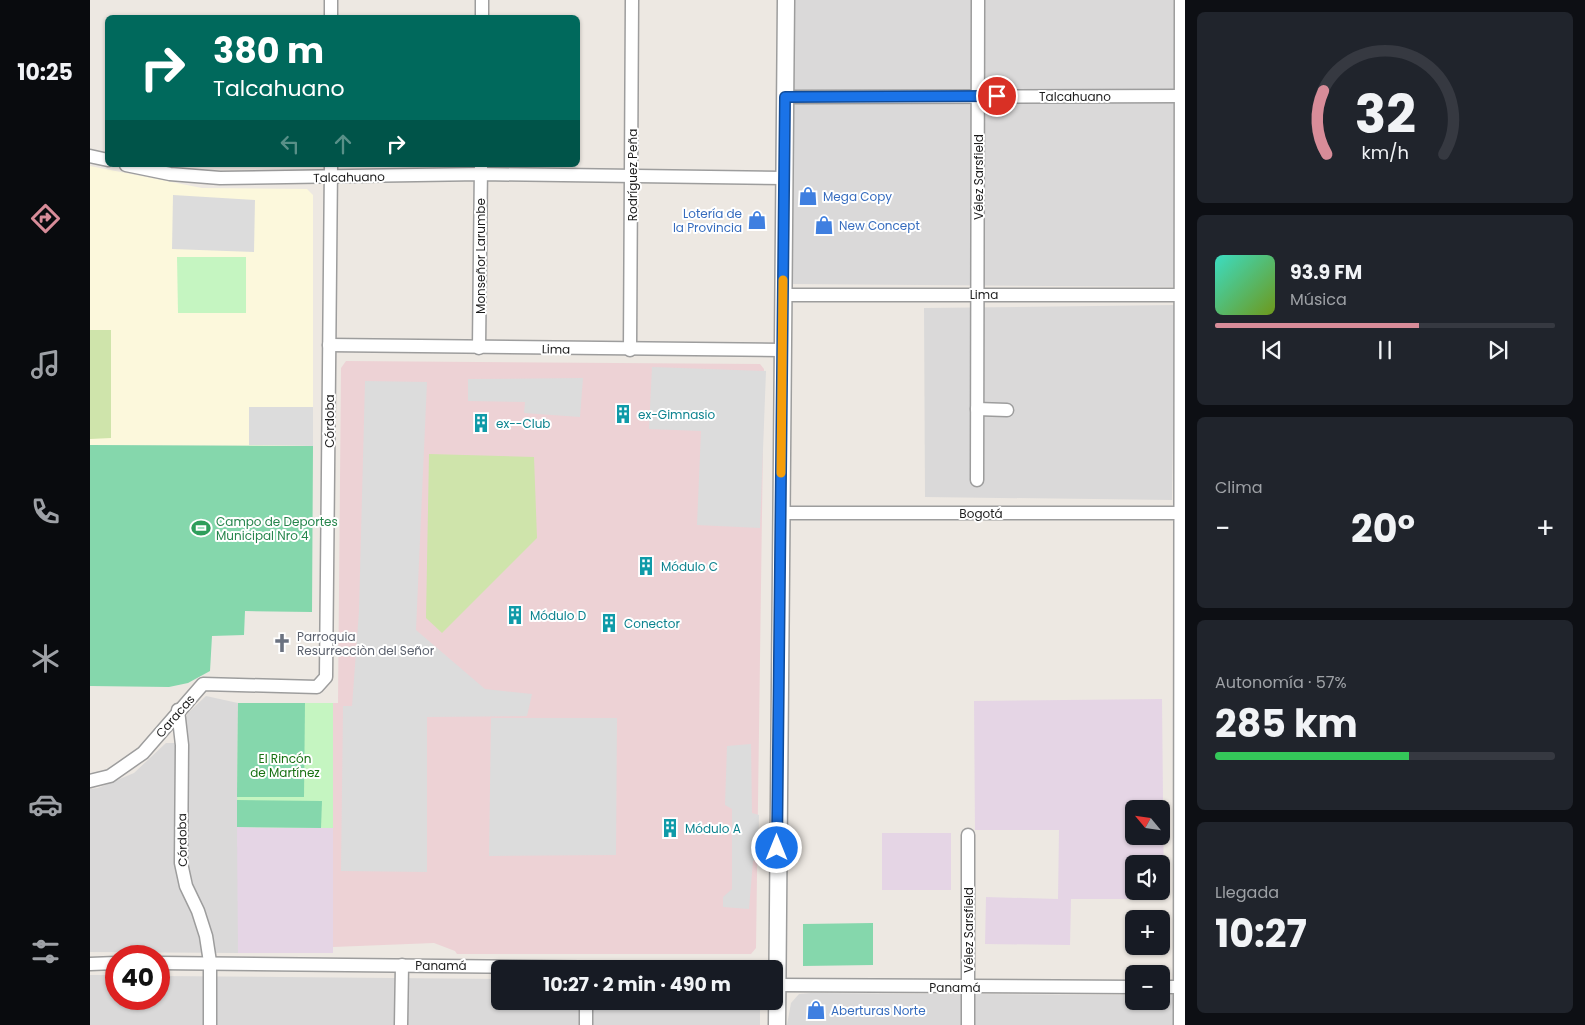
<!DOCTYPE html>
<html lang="es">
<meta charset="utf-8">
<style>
body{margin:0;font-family:Poppins,sans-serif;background:#20242c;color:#f1f3f6;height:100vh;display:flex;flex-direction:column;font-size:19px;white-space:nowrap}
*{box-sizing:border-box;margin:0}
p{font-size:16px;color:#9ea1a6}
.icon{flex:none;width:28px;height:28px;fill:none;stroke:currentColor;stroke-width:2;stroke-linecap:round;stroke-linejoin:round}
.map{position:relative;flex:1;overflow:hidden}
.sheet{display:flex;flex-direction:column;gap:12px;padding:12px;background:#0d0f14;width:400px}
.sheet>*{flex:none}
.banner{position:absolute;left:15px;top:15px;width:475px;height:152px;border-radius:8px;box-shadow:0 1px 4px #0004;background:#00695c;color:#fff;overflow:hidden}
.needle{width:32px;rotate:299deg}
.controls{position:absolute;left:1035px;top:800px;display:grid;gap:10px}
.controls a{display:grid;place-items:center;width:45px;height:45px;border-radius:8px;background:#171b24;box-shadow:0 1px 4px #0004;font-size:25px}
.speed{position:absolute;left:15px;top:945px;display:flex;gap:10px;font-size:25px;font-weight:700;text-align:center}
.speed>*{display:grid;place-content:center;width:65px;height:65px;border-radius:50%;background:#171b24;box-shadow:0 1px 4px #0004;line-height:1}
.speed .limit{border:8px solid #d22;background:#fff;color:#111}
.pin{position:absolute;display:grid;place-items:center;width:42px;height:42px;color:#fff;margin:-21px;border:2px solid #fff;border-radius:50%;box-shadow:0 1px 5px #0007}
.me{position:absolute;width:55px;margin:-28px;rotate:0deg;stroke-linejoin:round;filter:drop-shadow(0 0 4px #0008)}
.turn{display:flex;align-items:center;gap:18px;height:105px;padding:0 25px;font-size:22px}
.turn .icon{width:65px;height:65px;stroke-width:2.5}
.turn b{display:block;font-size:35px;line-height:42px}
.lanes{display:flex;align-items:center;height:48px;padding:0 25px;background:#0003;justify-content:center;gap:25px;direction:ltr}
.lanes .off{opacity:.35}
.big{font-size:38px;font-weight:700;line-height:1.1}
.sheet .widget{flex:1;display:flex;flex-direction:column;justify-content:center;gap:8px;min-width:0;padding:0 18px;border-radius:8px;background:#20242c}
.sheet .dial{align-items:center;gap:0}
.dial svg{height:130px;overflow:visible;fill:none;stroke:#363941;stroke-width:7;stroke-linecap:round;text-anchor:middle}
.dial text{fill:#f1f3f6;stroke:none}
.song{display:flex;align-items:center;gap:15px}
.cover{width:60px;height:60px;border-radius:8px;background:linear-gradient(135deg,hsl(170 70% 55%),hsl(80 70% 35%))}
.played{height:5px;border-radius:2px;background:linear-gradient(90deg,#d88c99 60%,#363941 60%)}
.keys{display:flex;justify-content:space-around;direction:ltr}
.heat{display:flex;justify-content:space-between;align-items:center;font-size:28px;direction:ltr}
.charge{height:8px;border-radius:4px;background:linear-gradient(90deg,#34c759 57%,#363941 0)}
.trip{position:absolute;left:401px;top:960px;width:292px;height:50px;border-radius:8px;background:#171b24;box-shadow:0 1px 4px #0004;font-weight:700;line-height:50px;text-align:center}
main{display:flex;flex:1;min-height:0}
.tab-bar{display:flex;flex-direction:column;width:90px;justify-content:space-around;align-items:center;background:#090b0e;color:#9ea1a6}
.tab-bar .icon{width:35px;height:35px}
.tab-bar .selected{color:#d88c99}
.tab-bar b{font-size:22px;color:#f1f3f6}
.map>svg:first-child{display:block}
.residential{fill:#dad9d9}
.commercial{fill:#edd2d5}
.industrial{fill:#e5d5e5;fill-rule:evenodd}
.education{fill:#fcf8dc}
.grass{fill:#cfe4ab}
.park{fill:#c5f5c1}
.pitch{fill:#85d7ac}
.parking{fill:#dcdcdc}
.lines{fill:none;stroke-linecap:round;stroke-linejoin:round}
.minor-casing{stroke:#9d9d9d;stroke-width:15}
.tertiary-casing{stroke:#9d9d9d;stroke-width:19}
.minor{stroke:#fff;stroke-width:12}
.tertiary{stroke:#fff;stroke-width:16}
.route-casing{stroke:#114b97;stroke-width:12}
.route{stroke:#1a73e8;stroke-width:9}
.slow{stroke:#f59e0b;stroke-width:9}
.labels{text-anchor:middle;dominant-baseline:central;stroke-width:4;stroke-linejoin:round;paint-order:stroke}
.street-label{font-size:12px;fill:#1c1c1c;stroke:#fff}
.shop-label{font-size:12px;fill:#366cbe;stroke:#fff;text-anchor:start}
.culture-label{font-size:12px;fill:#0d838f;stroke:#fff;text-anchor:start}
.leisure-label{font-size:12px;fill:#27864d;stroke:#fff;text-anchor:start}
.worship-label{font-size:12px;fill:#5b616d;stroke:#fff;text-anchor:start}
.park-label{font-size:12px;fill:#187113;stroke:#fff}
</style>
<main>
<nav class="tab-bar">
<b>10:25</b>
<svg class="icon selected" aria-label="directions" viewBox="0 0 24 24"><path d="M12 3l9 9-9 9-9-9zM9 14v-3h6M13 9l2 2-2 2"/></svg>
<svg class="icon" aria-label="music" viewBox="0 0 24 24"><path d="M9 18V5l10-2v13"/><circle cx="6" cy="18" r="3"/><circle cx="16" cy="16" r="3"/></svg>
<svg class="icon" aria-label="phone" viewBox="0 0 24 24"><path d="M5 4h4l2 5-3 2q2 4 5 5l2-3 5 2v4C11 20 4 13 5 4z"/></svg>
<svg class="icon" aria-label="climate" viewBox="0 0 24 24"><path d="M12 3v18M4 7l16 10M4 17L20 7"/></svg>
<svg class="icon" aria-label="car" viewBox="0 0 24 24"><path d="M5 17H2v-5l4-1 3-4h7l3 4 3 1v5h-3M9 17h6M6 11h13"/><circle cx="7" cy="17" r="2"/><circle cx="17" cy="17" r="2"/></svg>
<svg class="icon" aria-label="filters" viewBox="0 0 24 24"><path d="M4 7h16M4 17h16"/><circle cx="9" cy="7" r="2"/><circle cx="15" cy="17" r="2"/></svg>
</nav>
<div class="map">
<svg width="1095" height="1025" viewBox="0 0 1095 1025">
<rect width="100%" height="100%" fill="#ede8e2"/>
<g class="residential">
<path d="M705,0H1095V287L702,284Z"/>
<path d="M1085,305L1082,500L835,497L834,308Z"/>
<path d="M116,696L148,703V953L0,952V789L8,788L44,773L76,743H84L98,713Z"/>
<path d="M0,975H26V999H69V976L410,979V1001H670V1025H0Z"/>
<path d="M721,993L1044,995V1001H1071V995H1095V1025H697L701,1003L709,994Z"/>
</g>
<path class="commercial" d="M256,361L670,364L674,369L666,948L661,954H367L365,951L344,943L243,947V703H248L251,368Z"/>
<g class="industrial">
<path d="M1072,699L1074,899H981L980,945L895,944L896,897L968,899L969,830H885L884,701ZM1044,809H1071V836H1044ZM1044,864H1071V891H1044Z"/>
<path d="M147,827L243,828V953H148Z"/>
<rect x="792" y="833" width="69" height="57"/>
</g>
<path class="education" d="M0,166L112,188L217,189L223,195V446L0,445Z"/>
<g class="grass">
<path d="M0,330H21V438L0,439Z"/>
<path d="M339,454L444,457L447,538L352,633L336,618Z"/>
</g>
<g class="park">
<path d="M87,257H156V313H88Z"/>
<path d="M148,703H243V828L147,827Z"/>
</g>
<g class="pitch">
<path d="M0,445L223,446L222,612L155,611L154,635L122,636L120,671L98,683L79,687L0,686Z"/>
<path d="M148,703H215L214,797H147Z"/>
<path d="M147,800L232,801L231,828L147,827Z"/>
<path d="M783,923V965L713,966V924Z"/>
</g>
<g class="parking">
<path d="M83,195L165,200L164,252L82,249Z"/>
<path d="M562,367L676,371L670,528L607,525L611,431L559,429Z"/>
<path d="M493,378L490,417L434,413L435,402L378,401V379Z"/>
<path d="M275,381L337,382L326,630L395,689L442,694L437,716L337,717V872L251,871L253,706H262L269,611Z"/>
<path d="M159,407H223V446L159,445Z"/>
<path d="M401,718H527L526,855L399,856Z"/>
<path d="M661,744L662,813L669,815L668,860L663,861L659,909L633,907V897L642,889V809L635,805L637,746Z"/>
</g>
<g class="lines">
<g class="minor-casing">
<g id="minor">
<path d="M241,0V18"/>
<path d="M392,18V0"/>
<path d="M695,97L1095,96"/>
<path d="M0,156L18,160"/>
<path d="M36,165L80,174L130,178L391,174L694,178"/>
<path d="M693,295H1095"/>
<path d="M239,345L692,350"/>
<path d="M389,348L391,165"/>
<path d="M540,350L542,0"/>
<path d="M887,409L917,410"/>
<path d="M887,480L888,0"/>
<path d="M690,513H1091"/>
<path d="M88,710L92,745L91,863L96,886L108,911L116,936L120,962V1025"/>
<path d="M0,781L20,776L53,753L113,684L227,687L236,677L241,165"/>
<path d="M69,963L633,969"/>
<path d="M0,964L26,963"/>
<path d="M687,985L1044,987"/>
<path d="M1071,987H1095"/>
<path d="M311,1025L312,965"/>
<path d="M496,1025V1001"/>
<path d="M878,1025V835"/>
<path d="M1090,1025L1091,0"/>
</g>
</g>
<g class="tertiary-casing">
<path id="tertiary" d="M687,1025L696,0"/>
</g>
<use href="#minor" class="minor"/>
<use href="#tertiary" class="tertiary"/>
</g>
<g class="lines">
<g class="route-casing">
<path id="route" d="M687,848L695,97L907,96"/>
</g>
<use href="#route" class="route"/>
<path class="slow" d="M691,473L693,280"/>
</g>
<defs>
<g id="shop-bare" transform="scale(1.5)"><path d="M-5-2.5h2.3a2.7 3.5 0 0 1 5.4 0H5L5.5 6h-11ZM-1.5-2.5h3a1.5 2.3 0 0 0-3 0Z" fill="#3f7fe0" stroke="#fff" stroke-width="2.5" paint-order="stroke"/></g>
<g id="building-bare" transform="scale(1.5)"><path d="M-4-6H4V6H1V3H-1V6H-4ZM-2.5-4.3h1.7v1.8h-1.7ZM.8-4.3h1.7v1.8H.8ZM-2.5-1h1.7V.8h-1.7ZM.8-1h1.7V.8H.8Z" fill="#0f9aa8" stroke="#fff" stroke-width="2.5" paint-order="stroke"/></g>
<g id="stadium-bare" transform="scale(1.5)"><path d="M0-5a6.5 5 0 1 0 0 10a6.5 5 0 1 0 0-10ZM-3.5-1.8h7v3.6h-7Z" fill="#2e9e5b" stroke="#fff" stroke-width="2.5" paint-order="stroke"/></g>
<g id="church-bare" transform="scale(1.5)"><path d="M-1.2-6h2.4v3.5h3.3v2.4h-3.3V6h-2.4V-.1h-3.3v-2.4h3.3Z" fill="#6b7280" stroke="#fff" stroke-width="2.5" paint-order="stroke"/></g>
</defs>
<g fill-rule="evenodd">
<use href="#shop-bare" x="718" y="196"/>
<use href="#shop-bare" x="667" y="220"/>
<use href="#shop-bare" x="734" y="225"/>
<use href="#building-bare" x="533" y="414"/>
<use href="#building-bare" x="391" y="423"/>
<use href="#stadium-bare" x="111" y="528"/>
<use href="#building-bare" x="556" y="566"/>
<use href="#building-bare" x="425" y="615"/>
<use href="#building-bare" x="519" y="623"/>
<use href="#church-bare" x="192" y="643"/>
<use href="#building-bare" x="580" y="828"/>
<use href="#shop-bare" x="726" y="1010"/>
</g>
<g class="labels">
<g class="street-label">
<text x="985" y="96">Talcahuano</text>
<text transform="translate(542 175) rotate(-90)">Rodríguez Peña</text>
<text transform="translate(259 177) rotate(-1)">Talcahuano</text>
<text transform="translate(888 177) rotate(-90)">Vélez Sarsfield</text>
<text transform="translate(390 256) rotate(-90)">Monseñor Larumbe</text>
<text x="894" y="294">Lima</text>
<text transform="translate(466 349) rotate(1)">Lima</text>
<text transform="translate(239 421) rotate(-90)">Córdoba</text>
<text x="891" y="513">Bogotá</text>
<text transform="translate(85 716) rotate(-49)">Caracas</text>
<text transform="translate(92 840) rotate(-91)">Córdoba</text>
<text transform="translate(878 930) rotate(-90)">Vélez Sarsfield</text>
<text x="351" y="965">Panamá</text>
<text x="865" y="987">Panamá</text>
</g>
<g class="shop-label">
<text x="733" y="196">Mega Copy</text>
<text x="652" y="213" text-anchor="end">Lotería de<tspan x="652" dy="14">la Provincia</tspan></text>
<text x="749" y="225">New Concept</text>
<text x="741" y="1010">Aberturas Norte</text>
</g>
<g class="culture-label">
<text x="548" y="414">ex-Gimnasio</text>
<text x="406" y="423">ex--Club</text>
<text x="571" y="566">Módulo C</text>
<text x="440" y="615">Módulo D</text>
<text x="534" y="623">Conector</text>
<text x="595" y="828">Módulo A</text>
</g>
<g class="leisure-label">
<text x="126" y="521">Campo de Deportes<tspan x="126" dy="14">Municipal Nro 4</tspan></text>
</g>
<g class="worship-label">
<text x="207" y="636">Parroquia<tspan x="207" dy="14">Resurrecciòn del Señor</tspan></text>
</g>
<g class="park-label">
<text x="195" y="758">El Rincón<tspan x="195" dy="14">de Martínez</tspan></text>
</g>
</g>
</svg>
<div class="controls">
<a><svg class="needle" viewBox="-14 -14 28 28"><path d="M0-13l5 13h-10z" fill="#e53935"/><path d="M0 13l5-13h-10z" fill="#9ea1a6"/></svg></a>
<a><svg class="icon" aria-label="sound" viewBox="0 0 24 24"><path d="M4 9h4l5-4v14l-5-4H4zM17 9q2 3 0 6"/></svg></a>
<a>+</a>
<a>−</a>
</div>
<div class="speed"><div class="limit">40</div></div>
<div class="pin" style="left:907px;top:96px;background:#d93025"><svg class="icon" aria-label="arrive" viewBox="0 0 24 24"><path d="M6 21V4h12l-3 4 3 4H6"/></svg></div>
<svg class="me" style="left:687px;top:848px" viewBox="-20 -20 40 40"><circle r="17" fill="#1a73e8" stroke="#fff" stroke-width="3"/><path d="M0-11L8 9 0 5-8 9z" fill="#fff"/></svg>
<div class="trip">10:27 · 2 min · 490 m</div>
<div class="banner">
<div class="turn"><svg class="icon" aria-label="right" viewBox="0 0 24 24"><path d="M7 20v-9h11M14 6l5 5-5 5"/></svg><div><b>380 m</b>Talcahuano</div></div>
<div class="lanes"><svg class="icon off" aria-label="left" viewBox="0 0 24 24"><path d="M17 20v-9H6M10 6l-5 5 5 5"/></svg><svg class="icon off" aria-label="ahead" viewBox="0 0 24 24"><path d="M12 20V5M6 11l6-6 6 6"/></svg><svg class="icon" aria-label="right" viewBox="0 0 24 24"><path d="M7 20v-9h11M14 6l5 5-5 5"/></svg></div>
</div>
</div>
<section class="sheet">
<div class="widget dial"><svg viewBox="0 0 100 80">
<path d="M14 69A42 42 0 1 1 86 69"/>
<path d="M14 69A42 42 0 0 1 12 30" stroke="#d88c99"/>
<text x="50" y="56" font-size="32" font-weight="700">32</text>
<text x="50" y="72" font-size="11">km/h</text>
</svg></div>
<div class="widget">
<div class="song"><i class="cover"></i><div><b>93.9 FM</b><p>Música</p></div></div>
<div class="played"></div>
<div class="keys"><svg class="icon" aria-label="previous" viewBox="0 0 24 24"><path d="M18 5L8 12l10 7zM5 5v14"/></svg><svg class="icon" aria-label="pause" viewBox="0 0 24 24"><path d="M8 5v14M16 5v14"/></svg><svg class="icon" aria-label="next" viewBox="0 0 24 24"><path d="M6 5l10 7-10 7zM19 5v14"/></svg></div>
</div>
<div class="widget"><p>Clima</p>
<div class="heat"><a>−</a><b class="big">20°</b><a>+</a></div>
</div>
<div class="widget"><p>Autonomía · 57%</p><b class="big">285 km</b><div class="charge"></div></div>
<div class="widget"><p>Llegada</p><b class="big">10:27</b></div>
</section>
</main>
